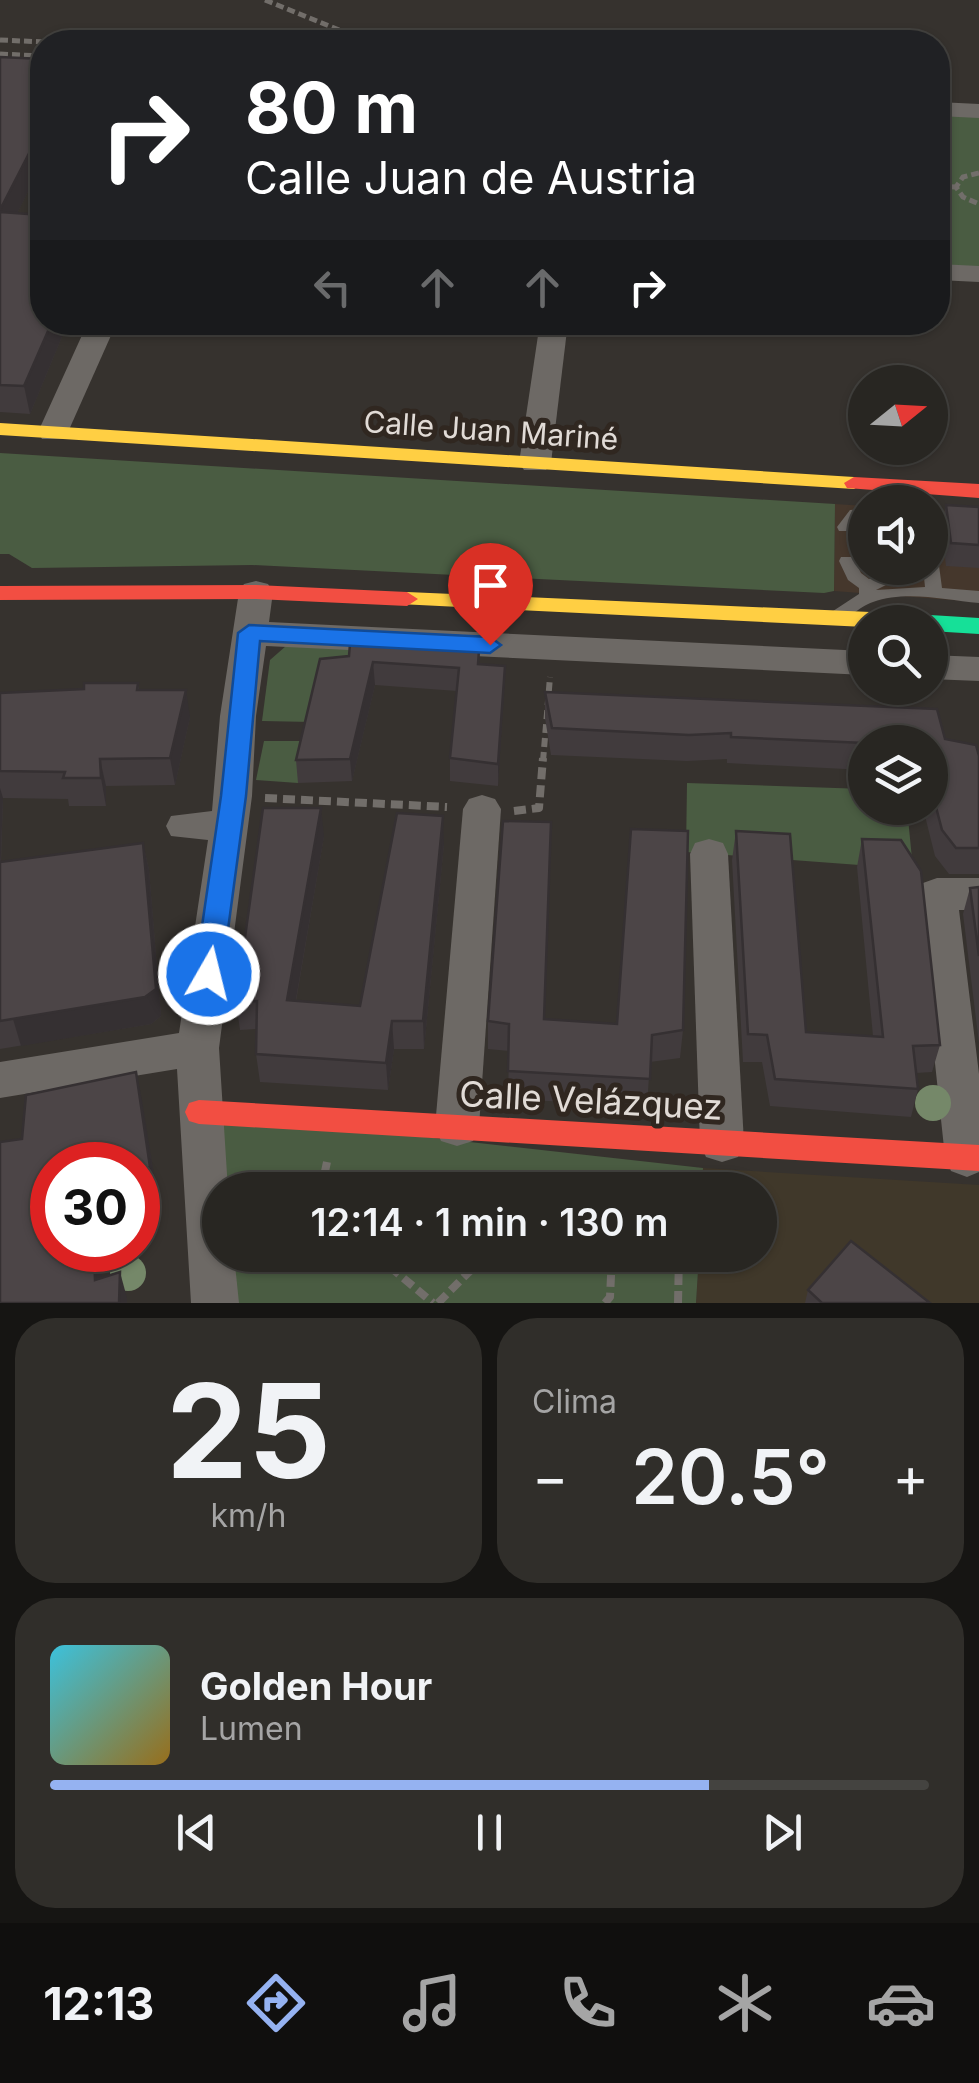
<!DOCTYPE html>
<html lang="es">
<meta charset="utf-8">
<style>
body{margin:0;font-family:Inter,sans-serif;background:#302e2a;color:#f1f3f6;height:100vh;display:flex;flex-direction:column;font-size:38px;white-space:nowrap}
*{box-sizing:border-box;margin:0}
p{font-size:32px;color:#a5a5a5}
.icon{flex:none;width:55px;height:55px;fill:none;stroke:currentColor;stroke-width:2;stroke-linecap:round;stroke-linejoin:round}
.map{position:relative;height:1303px;overflow:hidden}
.panel{display:flex;flex-direction:column;gap:15px;padding:15px;background:#161513;flex:1}
.panel>*{flex:none}
.hud{position:absolute;left:30px;top:30px;width:920px;height:305px;border-radius:40px;box-shadow:0 2px 8px #0004,0 0 0 2px #444340;background:#202124;color:#fff;overflow:hidden}
.needle{width:65px;rotate:72deg}
.fabs{position:absolute;left:848px;top:365px;display:grid;gap:20px}
.fabs a{display:grid;place-items:center;width:100px;height:100px;border-radius:50%;background:#282622;box-shadow:0 2px 8px #0004,0 0 0 2px #444340;font-size:50px}
.speed{position:absolute;left:30px;top:1142px;display:flex;gap:20px;font-size:50px;font-weight:700;text-align:center}
.speed>*{display:grid;place-content:center;width:130px;height:130px;border-radius:50%;background:#282622;box-shadow:0 2px 8px #0004,0 0 0 2px #444340;line-height:1}
.speed .limit{border:15px solid #d22;background:#fff;color:#111}
.pin{position:absolute;display:grid;place-items:center;width:85px;height:85px;color:#fff;margin:-102px -42px;border-radius:50% 50% 50% 0;rotate:-45deg;box-shadow:0 0 10px #0007}
.pin .icon{rotate:45deg}
.me{position:absolute;width:110px;margin:-55px;rotate:8deg;stroke-linejoin:round;filter:drop-shadow(0 0 8px #0008)}
.turn{display:flex;align-items:center;gap:35px;height:210px;padding:0 50px;font-size:45px}
.turn .icon{width:130px;height:130px;stroke-width:2.5}
.turn b{display:block;font-size:70px;line-height:85px}
.lanes{display:flex;align-items:center;height:95px;padding:0 50px;background:#0003;justify-content:center;gap:50px;direction:ltr}
.lanes .off{opacity:.35}
.big{font-size:75px;font-weight:600;line-height:1.1}
.panel .tile{flex:1;display:flex;flex-direction:column;justify-content:center;gap:15px;min-width:0;padding:0 35px;border-radius:40px;background:#302e2a}
.panel .dial{align-items:center;gap:0}
.dial b{font-size:130px;line-height:1}
.song{display:flex;align-items:center;gap:30px}
.cover{width:120px;height:120px;border-radius:15px;background:linear-gradient(135deg,hsl(190 70% 55%),hsl(40 70% 35%))}
.played{height:10px;border-radius:5px;background:linear-gradient(90deg,#95b2f1 75%,#444340 75%)}
.keys{display:flex;justify-content:space-around;direction:ltr}
.heat{display:flex;justify-content:space-between;align-items:center;font-size:55px;direction:ltr}
.panel .tiles{flex:1;display:grid;gap:15px;grid-template-columns:1fr 1fr}
.tile:last-child{grid-column:span 2}
.trip{position:absolute;left:202px;top:1172px;width:575px;height:100px;border-radius:50px;background:#282622;box-shadow:0 2px 8px #0004,0 0 0 2px #444340;font-weight:600;line-height:100px;text-align:center}
.tab-bar{display:flex;height:160px;justify-content:space-around;align-items:center;background:#100f0e;color:#a5a5a5}
.tab-bar .icon{width:70px;height:70px}
.tab-bar .on{color:#95b2f1}
.tab-bar b{font-size:45px;color:#f1f3f6}
.map>svg:first-child{display:block}
.built{fill:#45372c}
.education{fill:#40382a}
.green{fill:#4a5c42}
.lines{fill:none;stroke-linecap:round;stroke-linejoin:round}
.path-far2{stroke:#726e6a;stroke-width:5;stroke-dasharray:8 4;stroke-linecap:butt}
.path-far1{stroke:#726e6a;stroke-width:6;stroke-dasharray:9 5;stroke-linecap:butt}
.path{stroke:#726e6a;stroke-width:8;stroke-dasharray:12 6;stroke-linecap:butt}
.lane{fill:#6d6965;fill-rule:evenodd}
.street{fill:#6d6965;fill-rule:evenodd}
.fast{fill:#16e098;fill-rule:evenodd}
.slow{fill:#ffcf43;fill-rule:evenodd}
.jam{fill:#f24e42;fill-rule:evenodd}
.tree{fill:#758869}
.wall{fill:#413b3d}
.shaded-wall{fill:#353032}
.building{fill:#4c4547;stroke:#353032;stroke-width:2.5}
.route{fill:#1a73e8;stroke:#114b97;stroke-width:2.5}
.labels{text-anchor:middle;dominant-baseline:central;stroke-width:10;stroke-linejoin:round;paint-order:stroke}
.street-label{font-size:30px;fill:#e1dbd6;stroke:#302720}
.near-street-label{font-size:35px;fill:#e1dbd6;stroke:#302720}
</style>
<div class="map">
<svg width="979" height="1303" viewBox="0 0 979 1303">
<rect width="100%" height="100%" fill="#36322e"/>
<path class="built" d="M835,504L865,506V568H930V510L979,514V602L834,591Z"/>
<path class="education" d="M703,1168L979,1185V1303H696L699,1255H760V1190H702Z"/>
<g class="green">
<path d="M938,109L979,111V274L938,272Z"/>
<path d="M0,453L835,504L834,591L824,593L252,565L32,568L9,554H0Z"/>
<path d="M358,645L312,722L262,721L270,660L286,646Z"/>
<path d="M264,741H308L298,783L256,780Z"/>
<path d="M687,783L865,789V808H907L913,869L686,852Z"/>
<path d="M199,1112L703,1168L702,1190H220V1255H699L696,1303H215Z"/>
</g>
<g class="lines">
<g class="path-far2">
<path d="M265,0L369,42"/>
<path d="M0,40L45,42"/>
<path d="M0,54L42,56"/>
<path d="M979,173L963,177L956,187L963,197L979,204"/>
<path d="M938,186L956,187"/>
</g>
<g class="path-far1">
<path d="M865,692L923,695"/>
<path d="M543,761L550,677"/>
</g>
<g class="path">
<path d="M265,798L447,807"/>
<path d="M514,811L539,808L543,758"/>
<path d="M321,1190L327,1162"/>
<path d="M376,1255L433,1303"/>
<path d="M438,1303L486,1255"/>
<path d="M605,1303L610,1297L612,1255"/>
<path d="M678,1303L679,1255"/>
</g>
<g class="lane">
<path d="M865,509V519H860L851,531H839L837,527L850,510Z"/>
<path d="M930,513L979,516V526L930,523Z"/>
<path d="M930,553L938,558L942,588L979,591V603C946,600 906,590 873,602C857,607 846,624 830,621L827,617L830,613L859,594V588L848,580L839,561L841,557H853L861,573L869,579L883,573L885,568H901L896,580L876,590L925,587L923,568H930Z"/>
</g>
<g class="street">
<path d="M938,102L979,104V118L938,116Z"/>
<path d="M938,264L979,266V282L938,280Z"/>
<path d="M88,322H117L68,432L64,439H42L38,432Z"/>
<path d="M540,322H568L551,463L546,470H524L519,463Z"/>
<path d="M256,581L268,584L273,592L269,622L865,651V675L266,646L256,716L252,796L219,1048L228,1190H220V1255H234L239,1303H191L177,1069L0,1098V1062L179,1033L208,840L171,836L166,826L171,816L212,811L220,716L239,592L244,584Z"/>
<path d="M930,655L979,657V681L930,679Z"/>
<path d="M482,795L495,799L501,809L479,1127L473,1141L457,1146L441,1141L435,1127L463,809L469,799Z"/>
<path d="M709,839L723,843L728,854L744,1143L738,1157L722,1162L706,1157L700,1143L690,854L695,843Z"/>
<path d="M937,878H979V910H959L979,1074V1172L967,1177L951,1171L945,1157L917,894L923,883Z"/>
</g>
<path class="fast" d="M930,615L979,618V634L930,631V622H919Z"/>
<g class="slow">
<path d="M0,423L854,477L864,483L854,489L0,435Z"/>
<path d="M407,592L916,614L927,622H865V627L399,604L396,599Z"/>
</g>
<g class="jam">
<path d="M854,477L979,484V498L847,488L844,483Z"/>
<path d="M256,585L407,592L418,599L407,606L256,599L0,600V586Z"/>
<path d="M199,1100L979,1145V1171L199,1124L189,1121L185,1112L189,1103Z"/>
</g>
</g>
<g class="tree">
<circle cx="933" cy="1103" r="18"/>
<circle cx="128" cy="1273" r="18"/>
</g>
<g class="wall">
<path d="M0,57L42,59V164L17,213L42,322H68L30,414L0,412Z"/>
<path d="M946,505L979,507V568L946,566L941,527Z"/>
<path d="M349,656L479,664L504,689L498,786L450,781V758L457,691L375,685L352,781L298,783L296,760Z"/>
<path d="M138,683L139,690L190,717L175,785L106,786V806H69L68,799L3,798L1,862L143,843L149,870L161,1016L151,1024L0,1049V693L84,689Z"/>
<path d="M545,692L945,739L979,756V874H949L935,856L923,808H930V742H865V770L727,763V759L687,761L551,755L545,718Z"/>
<path d="M736,831L806,1032L873,1036L857,867L862,839L940,1045L932,1072L916,1073L918,1089L911,1117L770,1106L762,1062H743L732,860Z"/>
<path d="M324,836L296,1001L360,1006L444,844L424,1049H394L388,1090L260,1082L256,1054L257,1029L240,1030L236,1002Z"/>
<path d="M979,887V1043L963,914L970,888Z"/>
<path d="M544,1019L683,1030L680,1058L650,1062L647,1106L508,1099L509,1051L488,1049V1021Z"/>
<path d="M808,1290L930,1303H805Z"/>
</g>
<g class="shaded-wall">
<path d="M42,128V164L4,239L0,210Z"/>
<path d="M52,322H68L30,414L24,386Z"/>
<path d="M373,662L375,685L352,781L350,759Z"/>
<path d="M505,666L504,689L498,786V764Z"/>
<path d="M186,690L190,717L175,785L170,758Z"/>
<path d="M100,759L106,786V806L101,778Z"/>
<path d="M0,788L3,798L0,879Z"/>
<path d="M321,808L324,836L291,1028L287,1000Z"/>
<path d="M443,816L444,844L424,1049L423,1021Z"/>
<path d="M143,843L149,870L161,1016L151,1024L21,1046L13,1019Z"/>
<path d="M392,1021L394,1049L388,1090L386,1063Z"/>
<path d="M136,1072L142,1100L157,1193L138,1197Z"/>
<path d="M94,1250H102V1303L95,1280Z"/>
<path d="M120,1272L127,1298V1303H119Z"/>
</g>
<g class="building">
<path d="M0,57L42,59V128L0,210Z"/>
<path d="M0,212L42,215V322H52L24,386L0,385Z"/>
<path d="M946,505L979,507V545L951,543Z"/>
<path d="M351,632L480,637L478,664L505,666L498,764L450,758L459,668L373,662L350,759L296,760L320,659L349,656Z"/>
<path d="M84,683H138L137,690H186L170,758L100,759L101,778H63L65,772L0,771V693L84,689Z"/>
<path d="M545,692L937,709L945,739L976,745L979,756V848H956L942,830L930,784V742L865,743L731,737V733L689,735L552,728Z"/>
<path d="M263,808H321L287,1000L360,1006L397,813L443,816L423,1021H392L386,1063L256,1054L257,1001L236,1002Z"/>
<path d="M503,821L551,822L544,1019L617,1024L631,829L688,831L683,1030L652,1035L650,1079L508,1071L509,1024L488,1021Z"/>
<path d="M736,831L790,834L806,1032L883,1037L862,839L901,840L921,871L940,1045L913,1046L918,1089L775,1079L767,1035L748,1034Z"/>
<path d="M143,843L156,989L145,997L0,1021V862Z"/>
<path d="M979,887V956L970,888Z"/>
<path d="M136,1072L150,1167L138,1169V1165H52V1250H94L95,1280L120,1272L119,1303H0V1142L22,1139L26,1095Z"/>
<path d="M851,1241L930,1303H822L808,1290Z"/>
</g>
<path class="route" d="M249,625L490,637L501,645L490,653L260,641L246,796L222,974L218,981L209,985L199,981L195,974L221,796L238,633Z"/>
<g class="labels">
<g class="street-label">
<text transform="translate(491 430) rotate(4)">Calle Juan Mariné</text>
</g>
<g class="near-street-label">
<text transform="translate(591 1100) rotate(3)">Calle Velázquez</text>
</g>
</g>
</svg>
<div class="fabs">
<a><svg class="needle" viewBox="-14 -14 28 28"><path d="M0-13l5 13h-10z" fill="#e53935"/><path d="M0 13l5-13h-10z" fill="#a5a5a5"/></svg></a>
<a><svg class="icon" aria-label="sound" viewBox="0 0 24 24"><path d="M4 9h4l5-4v14l-5-4H4zM17 9q2 3 0 6"/></svg></a>
<a><svg class="icon" aria-label="search" viewBox="0 0 24 24"><circle cx="10" cy="10" r="6"/><path d="M15 15l6 6"/></svg></a>
<a><svg class="icon" aria-label="layers" viewBox="0 0 24 24"><path d="M12 4l9 5-9 5-9-5zM3 14l9 5 9-5"/></svg></a>
</div>
<div class="speed"><div class="limit">30</div></div>
<div class="pin" style="left:490px;top:645px;background:#d93025"><svg class="icon" aria-label="arrive" viewBox="0 0 24 24"><path d="M6 21V4h12l-3 4 3 4H6"/></svg></div>
<svg class="me" style="left:209px;top:974px" viewBox="-20 -20 40 40"><circle r="17" fill="#1a73e8" stroke="#fff" stroke-width="3"/><path d="M0-11L8 9 0 5-8 9z" fill="#fff"/></svg>
<div class="trip">12:14 · 1 min · 130 m</div>
<div class="hud">
<div class="turn"><svg class="icon" aria-label="right" viewBox="0 0 24 24"><path d="M7 20v-9h11M14 6l5 5-5 5"/></svg><div><b>80 m</b>Calle Juan de Austria</div></div>
<div class="lanes"><svg class="icon off" aria-label="left" viewBox="0 0 24 24"><path d="M17 20v-9H6M10 6l-5 5 5 5"/></svg><svg class="icon off" aria-label="ahead" viewBox="0 0 24 24"><path d="M12 20V5M6 11l6-6 6 6"/></svg><svg class="icon off" aria-label="ahead" viewBox="0 0 24 24"><path d="M12 20V5M6 11l6-6 6 6"/></svg><svg class="icon" aria-label="right" viewBox="0 0 24 24"><path d="M7 20v-9h11M14 6l5 5-5 5"/></svg></div>
</div>
</div>
<section class="panel">
<div class="tiles">
<div class="tile dial"><b>25</b><p>km/h</p></div>
<div class="tile"><p>Clima</p>
<div class="heat"><a>−</a><b class="big">20.5°</b><a>+</a></div>
</div>
<div class="tile">
<div class="song"><i class="cover"></i><div><b>Golden Hour</b><p>Lumen</p></div></div>
<div class="played"></div>
<div class="keys"><svg class="icon" aria-label="previous" viewBox="0 0 24 24"><path d="M18 5L8 12l10 7zM5 5v14"/></svg><svg class="icon" aria-label="pause" viewBox="0 0 24 24"><path d="M8 5v14M16 5v14"/></svg><svg class="icon" aria-label="next" viewBox="0 0 24 24"><path d="M6 5l10 7-10 7zM19 5v14"/></svg></div>
</div>
</div>
</section>
<nav class="tab-bar">
<b>12:13</b>
<svg class="icon on" aria-label="directions" viewBox="0 0 24 24"><path d="M12 3l9 9-9 9-9-9zM9 14v-3h6M13 9l2 2-2 2"/></svg>
<svg class="icon" aria-label="music" viewBox="0 0 24 24"><path d="M9 18V5l10-2v13"/><circle cx="6" cy="18" r="3"/><circle cx="16" cy="16" r="3"/></svg>
<svg class="icon" aria-label="phone" viewBox="0 0 24 24"><path d="M5 4h4l2 5-3 2q2 4 5 5l2-3 5 2v4C11 20 4 13 5 4z"/></svg>
<svg class="icon" aria-label="climate" viewBox="0 0 24 24"><path d="M12 3v18M4 7l16 10M4 17L20 7"/></svg>
<svg class="icon" aria-label="car" viewBox="0 0 24 24"><path d="M5 17H2v-5l4-1 3-4h7l3 4 3 1v5h-3M9 17h6M6 11h13"/><circle cx="7" cy="17" r="2"/><circle cx="17" cy="17" r="2"/></svg>
</nav>
